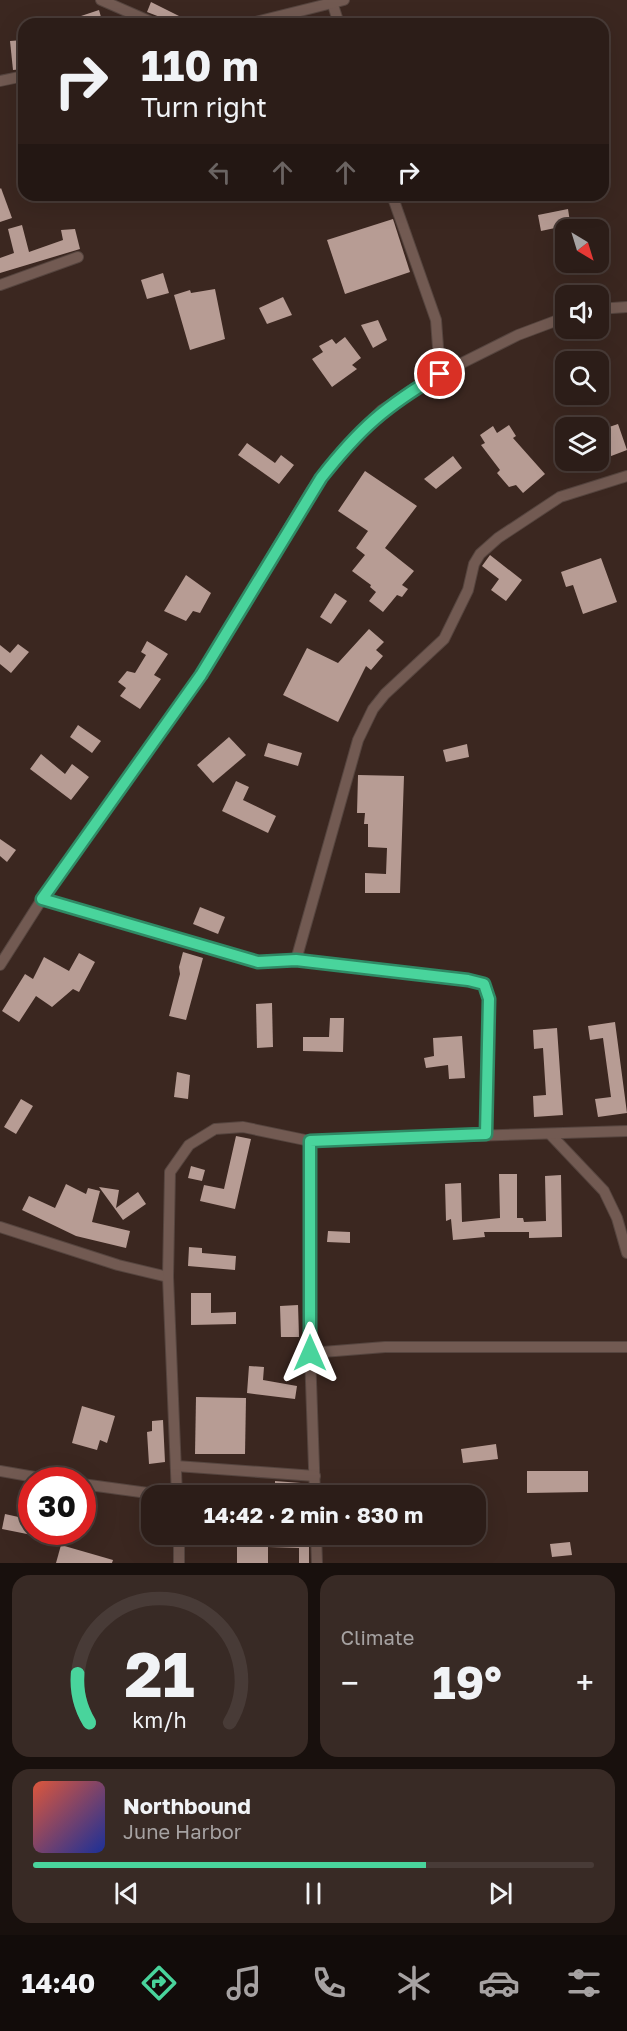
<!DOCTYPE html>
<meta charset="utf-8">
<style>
body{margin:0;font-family:"Golos Text",sans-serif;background:#382a25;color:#f1f3f6;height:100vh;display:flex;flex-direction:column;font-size:22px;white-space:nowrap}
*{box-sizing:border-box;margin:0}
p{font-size:20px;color:#a6a2a2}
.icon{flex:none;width:33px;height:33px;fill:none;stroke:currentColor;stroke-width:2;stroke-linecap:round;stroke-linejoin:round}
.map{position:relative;height:1563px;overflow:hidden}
.panel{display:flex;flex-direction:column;gap:12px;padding:12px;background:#18100d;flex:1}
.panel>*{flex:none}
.hud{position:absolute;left:18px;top:18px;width:591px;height:183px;border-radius:18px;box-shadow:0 6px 24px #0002,0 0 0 2px #483b37;background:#2c1d18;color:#f1f3f6;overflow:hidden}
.needle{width:39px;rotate:142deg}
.fabs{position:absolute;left:555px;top:219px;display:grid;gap:12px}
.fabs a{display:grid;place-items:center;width:54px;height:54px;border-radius:12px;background:#2c1d18;box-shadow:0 6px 24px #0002,0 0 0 2px #483b37;font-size:30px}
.speed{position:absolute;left:18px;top:1467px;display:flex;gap:12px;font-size:30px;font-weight:700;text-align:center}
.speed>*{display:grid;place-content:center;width:78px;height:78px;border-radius:50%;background:#2c1d18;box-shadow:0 6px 24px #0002,0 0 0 2px #483b37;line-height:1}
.speed .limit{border:9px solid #d22;background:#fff;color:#111}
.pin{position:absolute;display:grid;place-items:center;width:51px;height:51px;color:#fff;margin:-26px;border:3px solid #fff;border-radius:50%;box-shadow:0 2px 6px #0007}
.me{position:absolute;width:66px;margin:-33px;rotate:0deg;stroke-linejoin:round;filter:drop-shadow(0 0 4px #0008)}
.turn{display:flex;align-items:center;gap:21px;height:126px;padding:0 24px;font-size:27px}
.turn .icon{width:78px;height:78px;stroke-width:2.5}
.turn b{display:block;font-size:42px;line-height:51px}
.lanes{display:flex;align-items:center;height:57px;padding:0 24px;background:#0003;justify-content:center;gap:30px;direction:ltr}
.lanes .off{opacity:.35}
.big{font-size:45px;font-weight:700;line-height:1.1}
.panel .card{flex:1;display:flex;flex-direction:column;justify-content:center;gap:9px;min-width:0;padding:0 21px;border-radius:18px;background:#382a25}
.panel .dial{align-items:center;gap:0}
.dial svg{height:156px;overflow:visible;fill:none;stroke:#483b37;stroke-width:7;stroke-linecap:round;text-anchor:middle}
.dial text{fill:#f1f3f6;stroke:none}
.song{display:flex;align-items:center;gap:18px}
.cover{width:72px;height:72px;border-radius:9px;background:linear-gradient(135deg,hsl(10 70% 55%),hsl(230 70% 35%))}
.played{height:6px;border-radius:3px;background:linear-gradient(90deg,#49d49c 70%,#483b37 70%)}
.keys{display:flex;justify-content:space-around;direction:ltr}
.heat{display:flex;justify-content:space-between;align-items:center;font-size:33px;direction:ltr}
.panel .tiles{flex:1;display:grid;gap:12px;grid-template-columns:1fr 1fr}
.card:last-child{grid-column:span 2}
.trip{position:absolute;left:141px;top:1485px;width:345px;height:60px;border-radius:18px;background:#2c1d18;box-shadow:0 6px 24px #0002,0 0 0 2px #483b37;font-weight:700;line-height:60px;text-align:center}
.menu{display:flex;height:96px;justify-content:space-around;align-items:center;background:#120c0a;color:#a6a2a2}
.menu .icon{width:42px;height:42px}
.menu .active{color:#49d49c}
.menu b{font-size:27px;color:#f1f3f6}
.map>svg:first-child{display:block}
.building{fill:#b79c94}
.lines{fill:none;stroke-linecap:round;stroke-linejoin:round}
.street-casing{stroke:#56453f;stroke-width:12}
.street{stroke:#725a52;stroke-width:10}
.route-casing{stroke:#2f8a65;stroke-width:15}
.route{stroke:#49d49c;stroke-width:10}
</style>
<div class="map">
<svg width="627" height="1563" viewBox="0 0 627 1563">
<rect width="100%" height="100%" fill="#3b2720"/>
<g class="building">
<path d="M151,2L179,16L175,24H163L160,17L147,12Z"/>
<path d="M99,10L103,24H63V22Z"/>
<path d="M23,40L24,69L13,70L10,41Z"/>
<path d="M1,188L12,218L0,222V189Z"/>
<path d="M568,209L570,222L555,224V228L541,231L538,215Z"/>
<path d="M393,219L410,272L345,294L327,240Z"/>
<path d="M22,225L29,252L63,240L61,230L75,229L80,249L0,273V258L14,253L8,229Z"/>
<path d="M163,273L169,293L147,299L141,280Z"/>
<path d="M215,289L225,339L190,350L174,295L190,290L191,293Z"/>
<path d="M283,297L292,315L267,324L259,308Z"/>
<path d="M378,320L387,340L373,348L361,325Z"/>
<path d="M345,337L361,358L352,365L357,369L332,387L312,359L323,352L319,346L332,339L336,344Z"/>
<path d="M618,424L627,450L598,461V445L607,442L603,429Z"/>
<path d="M509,425L516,436L513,438L545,474L523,493L516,485L509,487L497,473L500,470L481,445L485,443L480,435L493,426L497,433Z"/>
<path d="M247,443L275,463L281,455L294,465L279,484L238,455Z"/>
<path d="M453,456L462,468L436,489L424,479Z"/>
<path d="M365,471L417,506L385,548L414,571L402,585L408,589L402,597L397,595L383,612L369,601L376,592L370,587L371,585L352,571L365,555L356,548L368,531L338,511Z"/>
<path d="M490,555L522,580L506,601L491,590L499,579L482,566Z"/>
<path d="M601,558L617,602L583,614L573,585L566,587L561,572Z"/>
<path d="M186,575L211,593L200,613L193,611L186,621L164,611Z"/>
<path d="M335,593L347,601L331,624L320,617Z"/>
<path d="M369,629L384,642L376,650L383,656L371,670L366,666L338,722L283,695L307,648L338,663Z"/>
<path d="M147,641L168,654L154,675L161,679L140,709L120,696L126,688L118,682L127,671L135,673L146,655L141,652Z"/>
<path d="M18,644L29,652L11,673L0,664V645L10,653Z"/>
<path d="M78,725L101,741L92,753L70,737Z"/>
<path d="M229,737L246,755L213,783L197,765Z"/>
<path d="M268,743L302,753L298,766L264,756Z"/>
<path d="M467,744L469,757L446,762L443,750Z"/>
<path d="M41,754L65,774L72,764L89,777L71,800L30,769Z"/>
<path d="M358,775L404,776L400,893H365V873L386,874L387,848L368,847V824H364L365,813H357Z"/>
<path d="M236,781L249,787L243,800L276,816L268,833L222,811Z"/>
<path d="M0,839L16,850L7,862L0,856Z"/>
<path d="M200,907L225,917L218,934L193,924Z"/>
<path d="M183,952L203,958L186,1020L169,1016L180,974L179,967Z"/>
<path d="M79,953L95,962L79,992L73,989L52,1007L36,996L19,1022L2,1011L25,974L33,979L44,957L69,971Z"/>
<path d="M272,1003L273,1047L257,1048L256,1004Z"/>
<path d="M330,1018H344L343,1052L303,1051V1037H329Z"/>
<path d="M615,1022L627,1113L598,1117L595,1099L611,1097L603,1038L590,1040L588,1026Z"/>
<path d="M557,1028L563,1115L534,1117L533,1096L546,1095L543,1048L534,1049L533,1030Z"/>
<path d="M462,1036L465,1078L449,1079L448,1065L426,1068L424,1058L434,1056L433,1038Z"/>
<path d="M177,1072L190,1075L188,1099L174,1097Z"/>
<path d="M21,1099L33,1106L16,1134L4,1127Z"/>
<path d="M236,1136L251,1139L235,1209L200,1201L204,1185L224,1189Z"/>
<path d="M191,1166L205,1170L202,1181L188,1178Z"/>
<path d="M499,1174H517V1218H523L524,1222L546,1221L545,1176L561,1175L562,1237L529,1238V1232H484L485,1237L453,1240L451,1219L446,1221L445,1184L461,1183L462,1222L500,1218Z"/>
<path d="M66,1184L86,1194L88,1188L100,1191L92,1222L130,1231L126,1248L76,1236L22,1210L29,1196L55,1208Z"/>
<path d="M99,1187L119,1190L116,1208L138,1192L146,1204L123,1220Z"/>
<path d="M328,1231L350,1232V1243L327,1242Z"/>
<path d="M189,1247L202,1248V1253L236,1256L235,1270L188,1266Z"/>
<path d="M191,1293H211V1313L236,1312V1324L191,1325Z"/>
<path d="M298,1305L299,1337H281L280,1306Z"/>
<path d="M249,1366L264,1367L263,1380L297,1386L295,1399L247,1393Z"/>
<path d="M196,1397L246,1398L245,1454H195Z"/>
<path d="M82,1406L115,1416L107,1443L100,1440L97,1450L72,1443Z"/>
<path d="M163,1420L165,1462L149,1464L147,1432L152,1431V1421Z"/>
<path d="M496,1444L498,1459L463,1463L461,1449Z"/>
<path d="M527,1471H588V1492L527,1493Z"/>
<path d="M275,1481L301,1483L302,1496H254L253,1485L275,1484Z"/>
<path d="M5,1514L32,1520V1535L2,1529Z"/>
<path d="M258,1534H309V1563H299V1548L268,1547V1563H237V1539L261,1538Z"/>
<path d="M570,1542L572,1555L552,1557L550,1544Z"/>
<path d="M61,1545L113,1560L112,1563H56Z"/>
</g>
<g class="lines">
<g class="street-casing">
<g id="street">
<path d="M101,0L156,24"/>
<path d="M333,5L339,24"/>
<path d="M248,24L344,0"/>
<path d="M0,81L24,76"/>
<path d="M0,285L78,257"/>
<path d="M598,309L627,307"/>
<path d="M440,374L518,335L566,317"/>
<path d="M42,899L258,962L296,960L468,980L484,984L489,999L486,1134"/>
<path d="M296,960L358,740L373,709L385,694L444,639L468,590L474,564L480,554L498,538L560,497L627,476"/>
<path d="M0,965L42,899L201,675L311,491L342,451L367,425L382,410L440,374L436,320L392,195"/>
<path d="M550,1134L604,1191L617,1218L627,1253"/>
<path d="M310,1141V1353L315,1496"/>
<path d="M0,1227L118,1265L168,1277"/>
<path d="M310,1353L385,1347H627"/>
<path d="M176,1466L315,1476"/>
<path d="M0,1471L52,1480"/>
<path d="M82,1484L170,1496"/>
<path d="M177,1496L168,1277L170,1172L189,1145L215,1129L243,1127L310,1141L627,1131"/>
<path d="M316,1534L317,1563"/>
<path d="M179,1563V1534"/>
</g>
</g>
<use href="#street" class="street"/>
</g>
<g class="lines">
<g class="route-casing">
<path id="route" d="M310,1353V1141L486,1134L489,999L484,984L468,980L296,960L258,962L42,899L201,675L321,478C360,428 386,406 440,374"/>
</g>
<use href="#route" class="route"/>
</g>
</svg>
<div class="fabs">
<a><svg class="needle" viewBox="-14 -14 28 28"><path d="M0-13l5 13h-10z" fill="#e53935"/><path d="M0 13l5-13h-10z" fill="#a6a2a2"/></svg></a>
<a><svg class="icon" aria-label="sound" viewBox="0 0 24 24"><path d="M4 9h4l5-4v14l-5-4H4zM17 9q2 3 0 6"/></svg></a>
<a><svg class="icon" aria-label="search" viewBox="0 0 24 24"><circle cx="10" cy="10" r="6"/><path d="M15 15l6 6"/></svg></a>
<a><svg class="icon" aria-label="layers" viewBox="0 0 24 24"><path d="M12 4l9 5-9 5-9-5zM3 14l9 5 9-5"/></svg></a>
</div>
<div class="speed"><div class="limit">30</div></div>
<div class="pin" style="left:440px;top:374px;background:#d93025"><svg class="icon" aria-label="arrive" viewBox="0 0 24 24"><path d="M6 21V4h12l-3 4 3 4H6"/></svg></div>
<svg class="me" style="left:310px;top:1353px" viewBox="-20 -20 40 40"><path d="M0-17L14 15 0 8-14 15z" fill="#49d49c" stroke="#fff" stroke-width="4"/></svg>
<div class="trip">14:42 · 2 min · 830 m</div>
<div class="hud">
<div class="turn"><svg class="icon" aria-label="right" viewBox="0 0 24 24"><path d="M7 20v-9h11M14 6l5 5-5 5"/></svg><div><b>110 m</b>Turn right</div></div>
<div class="lanes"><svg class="icon off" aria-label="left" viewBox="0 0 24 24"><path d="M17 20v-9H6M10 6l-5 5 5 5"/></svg><svg class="icon off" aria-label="ahead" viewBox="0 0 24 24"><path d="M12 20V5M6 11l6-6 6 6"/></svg><svg class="icon off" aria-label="ahead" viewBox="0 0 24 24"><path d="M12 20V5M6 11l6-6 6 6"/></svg><svg class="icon" aria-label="right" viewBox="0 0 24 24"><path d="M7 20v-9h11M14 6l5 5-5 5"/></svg></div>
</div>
</div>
<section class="panel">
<div class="tiles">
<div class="card dial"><svg viewBox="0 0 100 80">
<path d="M14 69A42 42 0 1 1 86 69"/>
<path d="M14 69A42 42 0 0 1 8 44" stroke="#49d49c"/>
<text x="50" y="56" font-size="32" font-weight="700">21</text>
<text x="50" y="72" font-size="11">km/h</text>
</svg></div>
<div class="card"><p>Climate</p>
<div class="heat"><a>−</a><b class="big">19°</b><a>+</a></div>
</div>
<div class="card">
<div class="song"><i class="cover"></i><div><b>Northbound</b><p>June Harbor</p></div></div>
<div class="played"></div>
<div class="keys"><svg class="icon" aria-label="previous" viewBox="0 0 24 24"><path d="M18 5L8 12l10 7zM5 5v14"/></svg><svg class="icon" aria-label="pause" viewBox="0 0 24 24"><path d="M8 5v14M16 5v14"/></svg><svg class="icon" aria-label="next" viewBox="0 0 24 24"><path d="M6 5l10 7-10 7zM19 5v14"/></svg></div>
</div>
</div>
</section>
<nav class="menu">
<b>14:40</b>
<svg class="icon active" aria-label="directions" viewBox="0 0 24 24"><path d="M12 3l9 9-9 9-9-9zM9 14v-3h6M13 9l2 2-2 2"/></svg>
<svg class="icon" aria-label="music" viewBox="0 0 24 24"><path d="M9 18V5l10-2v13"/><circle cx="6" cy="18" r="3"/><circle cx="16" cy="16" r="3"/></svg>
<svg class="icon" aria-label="phone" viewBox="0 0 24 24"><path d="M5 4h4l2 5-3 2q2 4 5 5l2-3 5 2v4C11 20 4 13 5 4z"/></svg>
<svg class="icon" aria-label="climate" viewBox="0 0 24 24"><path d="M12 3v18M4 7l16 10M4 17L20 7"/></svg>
<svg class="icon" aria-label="car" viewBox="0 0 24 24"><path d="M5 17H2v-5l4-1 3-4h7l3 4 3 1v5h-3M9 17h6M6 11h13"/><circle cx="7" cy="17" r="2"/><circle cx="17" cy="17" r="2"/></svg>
<svg class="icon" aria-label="filters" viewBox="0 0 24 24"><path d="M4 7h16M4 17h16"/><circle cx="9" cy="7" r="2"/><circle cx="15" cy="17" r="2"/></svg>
</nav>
